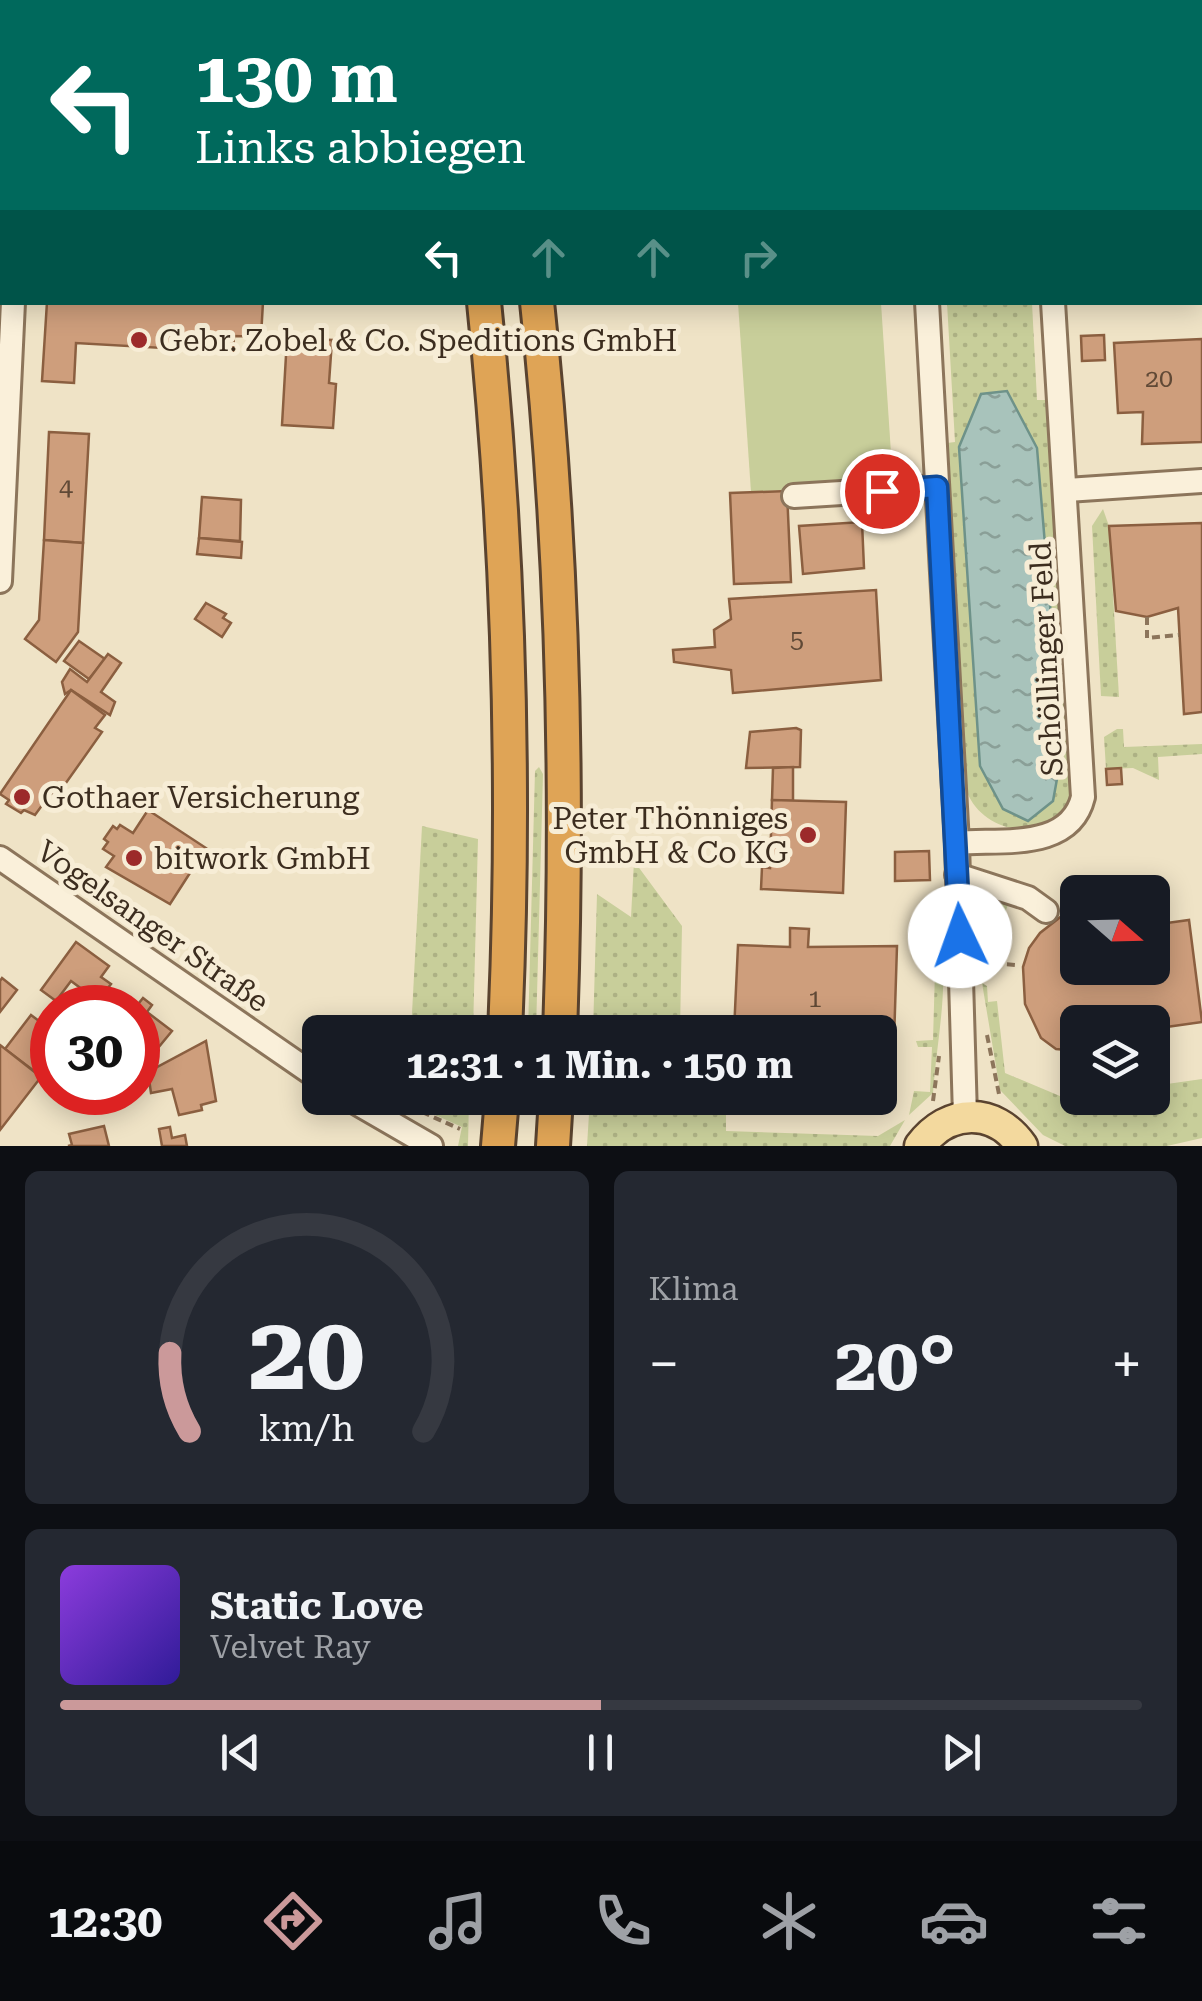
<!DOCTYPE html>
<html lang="de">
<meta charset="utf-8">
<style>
body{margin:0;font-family:"Roboto Serif",serif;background:#242831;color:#f1f3f6;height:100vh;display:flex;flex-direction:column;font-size:38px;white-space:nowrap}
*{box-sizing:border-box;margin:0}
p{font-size:32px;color:#9ea1a6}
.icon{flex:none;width:55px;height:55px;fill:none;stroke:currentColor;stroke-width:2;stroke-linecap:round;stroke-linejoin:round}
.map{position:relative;height:1146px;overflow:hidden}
.details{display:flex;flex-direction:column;gap:25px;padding:25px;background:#0d0f14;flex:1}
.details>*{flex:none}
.top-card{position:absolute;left:0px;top:0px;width:1202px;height:305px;box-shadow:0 5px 25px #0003;background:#00695c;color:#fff;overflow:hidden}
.needle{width:65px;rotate:110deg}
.fabs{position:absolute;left:1060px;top:875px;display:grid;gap:20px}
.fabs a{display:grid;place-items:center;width:110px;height:110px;border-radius:15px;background:#171b24;box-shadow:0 5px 25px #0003;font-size:50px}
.speed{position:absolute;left:30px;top:985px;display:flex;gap:20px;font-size:50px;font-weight:700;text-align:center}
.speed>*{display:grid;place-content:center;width:130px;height:130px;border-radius:50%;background:#171b24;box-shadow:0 5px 25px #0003;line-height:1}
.speed .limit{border:15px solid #d22;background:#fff;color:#111}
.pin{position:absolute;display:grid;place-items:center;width:85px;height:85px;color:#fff;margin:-42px;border:5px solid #fff;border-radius:50%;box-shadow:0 2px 10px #0007}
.me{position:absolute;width:110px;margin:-55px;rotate:357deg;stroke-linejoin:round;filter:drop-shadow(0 0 8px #0008)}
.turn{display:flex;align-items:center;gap:35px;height:210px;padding:0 30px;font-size:45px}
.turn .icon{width:130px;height:130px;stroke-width:2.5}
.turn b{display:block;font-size:70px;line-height:85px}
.lanes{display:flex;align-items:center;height:95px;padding:0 30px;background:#0003;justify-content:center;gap:50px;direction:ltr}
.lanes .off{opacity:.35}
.big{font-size:75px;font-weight:700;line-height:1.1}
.details .widget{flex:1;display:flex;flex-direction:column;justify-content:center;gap:15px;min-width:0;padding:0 35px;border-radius:15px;background:#242831}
.details .dial{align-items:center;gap:0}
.dial svg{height:260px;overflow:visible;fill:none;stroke:#363941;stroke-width:7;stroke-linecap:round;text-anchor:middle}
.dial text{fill:#f1f3f6;stroke:none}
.song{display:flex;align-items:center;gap:30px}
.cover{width:120px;height:120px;border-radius:15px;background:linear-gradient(135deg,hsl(270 70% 55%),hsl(250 70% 35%))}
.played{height:10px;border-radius:5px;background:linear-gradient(90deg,#cb999a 50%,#363941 50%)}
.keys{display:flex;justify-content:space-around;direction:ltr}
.heat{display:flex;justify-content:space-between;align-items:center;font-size:55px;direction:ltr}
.details .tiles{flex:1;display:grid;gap:25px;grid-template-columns:1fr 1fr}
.widget:last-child{grid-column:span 2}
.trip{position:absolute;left:302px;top:1015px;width:595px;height:100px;border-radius:15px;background:#171b24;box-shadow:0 5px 25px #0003;font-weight:700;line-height:100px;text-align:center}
.menu{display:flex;height:160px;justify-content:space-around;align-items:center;background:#090b0e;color:#9ea1a6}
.menu .icon{width:70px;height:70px}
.menu .on{color:#cb999a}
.menu b{font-size:45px;color:#f1f3f6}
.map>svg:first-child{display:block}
.grass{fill:url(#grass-dots)}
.garden{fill:#c8ce9a}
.water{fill:url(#water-ripples);stroke:#6e9289;stroke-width:2.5}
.building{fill:#ce9e7c;stroke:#8b5f40;stroke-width:2.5}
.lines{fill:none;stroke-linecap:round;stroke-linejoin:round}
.minor-casing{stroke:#8c755b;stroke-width:28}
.major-casing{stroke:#5a432f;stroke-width:35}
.highway-casing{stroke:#5a432f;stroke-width:38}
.path{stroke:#8c755b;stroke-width:4;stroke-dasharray:8 5;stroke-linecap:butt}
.minor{stroke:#faf0da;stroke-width:22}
.major{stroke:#f3d99e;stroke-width:30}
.highway{stroke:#dfa456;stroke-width:32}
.route-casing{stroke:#114b97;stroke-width:25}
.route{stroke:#1a73e8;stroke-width:18}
.poi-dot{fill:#9c2a2a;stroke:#f7edd6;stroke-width:4}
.labels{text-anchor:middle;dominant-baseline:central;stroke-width:10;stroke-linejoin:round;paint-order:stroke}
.number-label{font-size:25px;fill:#604936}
.poi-label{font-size:30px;fill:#3c2d1f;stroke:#f7edd6;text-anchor:start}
.street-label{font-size:30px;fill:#3c2d1f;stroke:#f7edd6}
</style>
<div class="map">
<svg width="1202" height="1146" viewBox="0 0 1202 1146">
<defs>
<pattern id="grass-dots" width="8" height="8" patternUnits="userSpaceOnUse" patternTransform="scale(2.5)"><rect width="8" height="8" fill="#c8ce9a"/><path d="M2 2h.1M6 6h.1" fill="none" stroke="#adb184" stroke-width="1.8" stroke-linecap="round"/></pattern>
<pattern id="water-ripples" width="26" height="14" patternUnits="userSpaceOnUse" patternTransform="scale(2.5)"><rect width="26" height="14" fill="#a8c3bb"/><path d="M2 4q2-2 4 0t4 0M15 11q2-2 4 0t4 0" fill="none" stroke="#8a9f97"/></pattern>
</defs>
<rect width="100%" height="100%" fill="#efe3c6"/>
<g class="grass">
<path d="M947,303H1032L1037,400H1047L1070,794C1059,845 985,838 967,792L947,443L955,442Z"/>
<path d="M1103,509L1109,526L1119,697L1101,696L1092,526Z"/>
<path d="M1117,729H1123L1124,747L1202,744V754L1158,757L1159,780L1133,768L1106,769L1104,737Z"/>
<path d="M539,767L543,774L536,1032H528L535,771Z"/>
<path d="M422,826L478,839L473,1032H411Z"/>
<path d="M634,861L682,926L680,1032H593L597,894L631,917Z"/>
<path d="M943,963C945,1009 936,1048 933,1093L909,1115L914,1091L930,1092L932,1047H918L916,1041L933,1040L935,971L922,965Z"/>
<path d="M982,983L987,986L988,1002L997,1001L1005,1073L1067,1099L1152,1098L1153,1086L1202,1079V1138L1167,1146H1065L1043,1135L1000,1090Z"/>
<path d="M412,1098H469L468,1146H458L462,1127L413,1105Z"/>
<path d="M590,1098H679V1113L726,1115V1131L878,1136L905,1120L890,1146H587Z"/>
</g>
<g class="garden">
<path d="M738,303H881L893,483L751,492Z"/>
<path d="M993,893L1010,900L996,935L992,961L981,960L978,899Z"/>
</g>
<path class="water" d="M1007,391L1037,448L1052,629L1057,779L1053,801L1028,821L1003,809L980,766L959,447L981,394Z"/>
<g class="building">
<path d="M673,0H850L851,2H673Z"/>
<path d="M47,302H263L261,337L234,336L233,352L76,343L74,383L42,381Z"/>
<path d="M1104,335L1105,360L1082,361L1081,336Z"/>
<path d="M287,338L332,340L329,383L336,384L333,428L282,425Z"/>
<path d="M1202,339V442L1142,444L1143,412L1118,413L1114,343Z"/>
<path d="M49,432L89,434L83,543L44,540Z"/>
<path d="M787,491L791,582L734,584L730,493Z"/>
<path d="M202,497L241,500L240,541L199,538Z"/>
<path d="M862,522L864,568L803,574L799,526Z"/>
<path d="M1202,523V712L1184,714L1178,608L1147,617L1116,611L1109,526Z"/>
<path d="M199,538L242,542L241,558L197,554Z"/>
<path d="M44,540L83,543L78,632L56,662L25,639L39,620Z"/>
<path d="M876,590L881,680L733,693L731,670L674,662L673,650L715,647L714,630L731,619L729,599Z"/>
<path d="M206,603L226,614L223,618L231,623L222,637L195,619Z"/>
<path d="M79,641L105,659L89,679L64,661Z"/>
<path d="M108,654L121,663L101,692L115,702L110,715L71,690L65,694L62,682L70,669L87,682Z"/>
<path d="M71,690L105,715L95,728L102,732L56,797L51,793L35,815L24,810L21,813L6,804L9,800L0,794Z"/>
<path d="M796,728L801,730L800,767L746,768L750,732Z"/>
<path d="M793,767V801L772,800L773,768Z"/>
<path d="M1121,768L1122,784L1107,785L1106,769Z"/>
<path d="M772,800L846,802L843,893L761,889L762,867L770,868Z"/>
<path d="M148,810L206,848L170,904L106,867L114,856L103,849L108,842L104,839L113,826L117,829L120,825L133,833Z"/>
<path d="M929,851L930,880L895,881V852Z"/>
<path d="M1078,913V968H1152V925L1189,920L1202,1022L1152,1029V1022H1078V1049L1067,1050L1056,1049L1041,1038L1025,1004L1023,967L1029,948L1040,933L1063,915Z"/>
<path d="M790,928L809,929L808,947L897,946L894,1041H880V1032H734L738,945L790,947Z"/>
<path d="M76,942L109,966L101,977L111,984L98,1001L71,981L56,1001L41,990Z"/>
<path d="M2,978L17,990L0,1012V981Z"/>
<path d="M143,998L152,1005L147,1012L172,1031L139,1071L135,1008Z"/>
<path d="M31,1015L47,1027L41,1036L52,1044V1055L38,1074L5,1049Z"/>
<path d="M206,1041L216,1101L201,1105L202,1110L179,1115L172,1089L151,1093L148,1072Z"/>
<path d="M0,1045L41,1077L0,1130Z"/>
<path d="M104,1126L109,1146H68L72,1145L69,1134Z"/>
<path d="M170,1127L172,1138L185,1135L187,1146H162L159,1129Z"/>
</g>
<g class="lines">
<g class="minor-casing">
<g id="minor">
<path d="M902,0V2"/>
<path d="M1029,0L1030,2"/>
<path d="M50,2L51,0"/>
<path d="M0,37L2,38"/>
<path d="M0,98L2,97"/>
<path d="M927,302L957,843L965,1116"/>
<path d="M1067,490L1202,481"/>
<path d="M794,496L937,487"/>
<path d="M0,581L13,302"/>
<path d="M957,843C1002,839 1070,851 1083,797L1053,302"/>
<path d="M0,858L320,1079"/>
<path d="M957,875L1028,898L1046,911"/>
<path d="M348,1098L431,1146"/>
</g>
</g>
<g class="major-casing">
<path id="major" d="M920,1146C948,1108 995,1107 1022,1146"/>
</g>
<g class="highway-casing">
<g id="highway">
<path d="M434,0L435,2"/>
<path d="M489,0V2"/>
<path d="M484,302C509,546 516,788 505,1032"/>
<path d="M537,302C563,546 569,788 560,1032"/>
<path d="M498,1146L502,1098"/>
<path d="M553,1146L556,1098"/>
</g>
</g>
<g class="path">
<path d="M1147,617V638L1179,635"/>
<path d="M981,962L1016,965"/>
<path d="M987,1035L999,1094"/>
<path d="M933,1101L939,1056"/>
<path d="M422,1112L460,1129"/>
</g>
<use href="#minor" class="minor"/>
<use href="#major" class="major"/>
<use href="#highway" class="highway"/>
</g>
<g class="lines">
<g class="route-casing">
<path id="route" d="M882,491L937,487L960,936"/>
</g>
<use href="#route" class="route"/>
</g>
<g class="poi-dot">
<circle cx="139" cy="340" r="10"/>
<circle cx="22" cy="797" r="10"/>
<circle cx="808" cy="835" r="10"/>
<circle cx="134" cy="858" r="10"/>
</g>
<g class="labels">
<g class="number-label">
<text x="1159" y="378">20</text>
<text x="66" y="487">4</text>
<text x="797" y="639">5</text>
<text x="815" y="998">1</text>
</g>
<g class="poi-label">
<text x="159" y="340">Gebr. Zobel &amp; Co. Speditions GmbH</text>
<text x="42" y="797">Gothaer Versicherung</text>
<text x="788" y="818" text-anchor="end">Peter Thönniges<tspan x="788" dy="34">GmbH &amp; Co KG</tspan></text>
<text x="154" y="858">bitwork GmbH</text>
</g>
<g class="street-label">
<text transform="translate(1046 659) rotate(-93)">Schöllinger Feld</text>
<text transform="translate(153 926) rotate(35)">Vogelsanger Straße</text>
</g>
</g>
</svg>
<div class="fabs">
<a><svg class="needle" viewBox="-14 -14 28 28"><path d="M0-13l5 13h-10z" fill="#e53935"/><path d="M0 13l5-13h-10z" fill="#9ea1a6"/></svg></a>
<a><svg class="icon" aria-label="layers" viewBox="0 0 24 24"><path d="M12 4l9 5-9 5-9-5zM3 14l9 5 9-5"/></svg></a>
</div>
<div class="speed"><div class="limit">30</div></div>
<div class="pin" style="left:882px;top:491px;background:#d93025"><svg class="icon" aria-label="arrive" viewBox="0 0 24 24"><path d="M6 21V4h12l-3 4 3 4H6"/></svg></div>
<svg class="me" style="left:960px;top:936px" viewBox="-20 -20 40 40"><circle r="19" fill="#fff"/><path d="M0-13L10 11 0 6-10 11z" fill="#1a73e8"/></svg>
<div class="trip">12:31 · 1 Min. · 150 m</div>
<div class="top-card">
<div class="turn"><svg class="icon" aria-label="left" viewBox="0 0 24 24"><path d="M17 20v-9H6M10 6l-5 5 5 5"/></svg><div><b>130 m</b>Links abbiegen</div></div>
<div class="lanes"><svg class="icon" aria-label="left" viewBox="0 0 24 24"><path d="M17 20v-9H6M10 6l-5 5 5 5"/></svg><svg class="icon off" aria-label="ahead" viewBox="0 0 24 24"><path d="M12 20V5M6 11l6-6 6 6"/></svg><svg class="icon off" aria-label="ahead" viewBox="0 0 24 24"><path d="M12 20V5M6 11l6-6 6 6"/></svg><svg class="icon off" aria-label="right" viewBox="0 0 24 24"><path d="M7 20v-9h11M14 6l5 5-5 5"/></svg></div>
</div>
</div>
<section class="details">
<div class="tiles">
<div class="widget dial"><svg viewBox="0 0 100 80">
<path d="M14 69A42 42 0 1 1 86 69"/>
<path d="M14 69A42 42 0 0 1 8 45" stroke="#cb999a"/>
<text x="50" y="56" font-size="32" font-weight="700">20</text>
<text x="50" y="72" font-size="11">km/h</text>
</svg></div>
<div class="widget"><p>Klima</p>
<div class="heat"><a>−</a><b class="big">20°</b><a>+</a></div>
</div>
<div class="widget">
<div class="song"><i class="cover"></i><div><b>Static Love</b><p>Velvet Ray</p></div></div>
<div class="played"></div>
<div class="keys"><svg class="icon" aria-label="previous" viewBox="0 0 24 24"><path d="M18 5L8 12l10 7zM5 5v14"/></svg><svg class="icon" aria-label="pause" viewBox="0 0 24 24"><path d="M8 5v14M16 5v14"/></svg><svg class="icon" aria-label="next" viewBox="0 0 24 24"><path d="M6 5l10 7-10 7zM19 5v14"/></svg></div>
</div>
</div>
</section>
<nav class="menu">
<b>12:30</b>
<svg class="icon on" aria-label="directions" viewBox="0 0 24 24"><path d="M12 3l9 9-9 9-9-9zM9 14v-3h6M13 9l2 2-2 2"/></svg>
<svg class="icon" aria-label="music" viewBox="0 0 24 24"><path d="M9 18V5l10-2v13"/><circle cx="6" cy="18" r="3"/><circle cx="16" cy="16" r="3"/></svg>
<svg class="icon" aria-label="phone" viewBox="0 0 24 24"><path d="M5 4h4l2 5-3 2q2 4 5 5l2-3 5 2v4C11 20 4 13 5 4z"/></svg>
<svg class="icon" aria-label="climate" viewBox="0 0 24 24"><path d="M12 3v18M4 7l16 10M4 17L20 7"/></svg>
<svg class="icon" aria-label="car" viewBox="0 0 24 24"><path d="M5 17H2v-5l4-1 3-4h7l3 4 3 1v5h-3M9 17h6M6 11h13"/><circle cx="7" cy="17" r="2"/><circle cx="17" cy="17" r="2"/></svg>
<svg class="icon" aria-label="filters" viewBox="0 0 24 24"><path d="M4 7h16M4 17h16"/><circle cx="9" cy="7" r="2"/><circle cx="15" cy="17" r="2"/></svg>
</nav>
